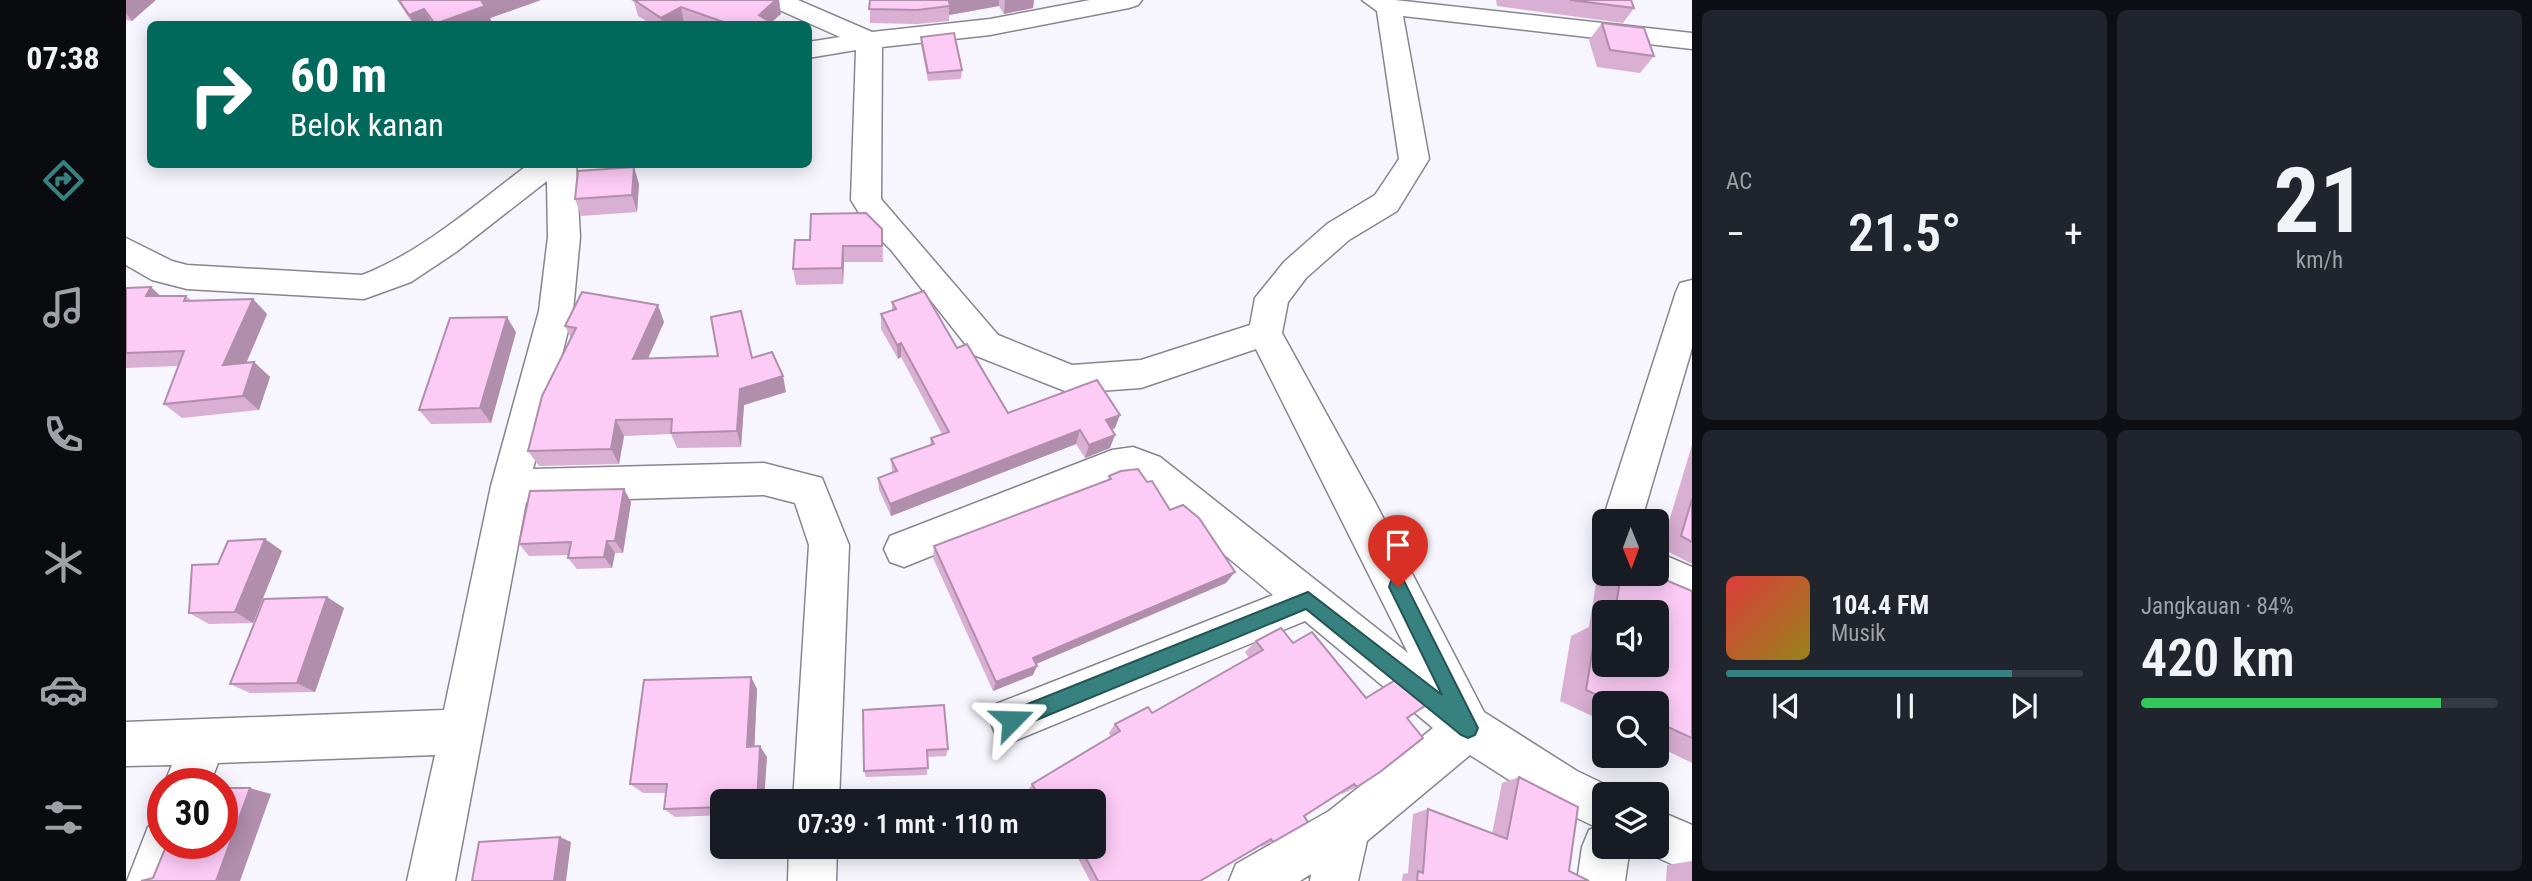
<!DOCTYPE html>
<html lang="id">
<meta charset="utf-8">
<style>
body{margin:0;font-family:"Roboto Condensed",sans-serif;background:#20242c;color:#f1f3f6;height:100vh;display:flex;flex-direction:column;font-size:26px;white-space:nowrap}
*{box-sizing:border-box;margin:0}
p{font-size:23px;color:#9ea1a6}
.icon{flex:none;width:38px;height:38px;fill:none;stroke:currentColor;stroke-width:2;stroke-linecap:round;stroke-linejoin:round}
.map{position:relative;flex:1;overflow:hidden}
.sheet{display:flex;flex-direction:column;gap:10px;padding:10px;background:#0d0f14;width:840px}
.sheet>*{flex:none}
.top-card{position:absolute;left:21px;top:21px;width:665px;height:147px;border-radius:10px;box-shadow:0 4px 18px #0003;background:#00695c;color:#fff;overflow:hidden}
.needle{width:46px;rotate:179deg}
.buttons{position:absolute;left:1466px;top:509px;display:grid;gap:14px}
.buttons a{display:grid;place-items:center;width:77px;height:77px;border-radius:10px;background:#171b24;box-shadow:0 4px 18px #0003;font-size:35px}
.speed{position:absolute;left:21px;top:768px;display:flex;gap:14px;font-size:35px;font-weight:700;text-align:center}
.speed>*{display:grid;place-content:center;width:91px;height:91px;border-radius:50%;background:#171b24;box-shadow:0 4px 18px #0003;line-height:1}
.speed .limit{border:10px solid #d22;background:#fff;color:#111}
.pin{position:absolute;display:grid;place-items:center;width:60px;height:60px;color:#fff;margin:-72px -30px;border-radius:50% 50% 50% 0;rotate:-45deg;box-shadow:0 0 7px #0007}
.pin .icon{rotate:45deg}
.me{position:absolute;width:77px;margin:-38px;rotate:68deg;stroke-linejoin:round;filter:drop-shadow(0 0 5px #0008)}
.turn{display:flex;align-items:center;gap:24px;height:147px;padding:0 28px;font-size:32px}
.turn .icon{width:91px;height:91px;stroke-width:2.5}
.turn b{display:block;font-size:49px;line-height:60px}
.big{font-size:52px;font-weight:600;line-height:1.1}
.sheet .card{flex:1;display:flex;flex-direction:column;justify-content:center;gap:10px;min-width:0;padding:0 24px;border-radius:10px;background:#20242c}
.sheet .dial{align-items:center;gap:0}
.dial b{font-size:91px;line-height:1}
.song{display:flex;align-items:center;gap:21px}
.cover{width:84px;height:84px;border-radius:10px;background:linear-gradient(135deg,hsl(0 70% 55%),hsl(50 70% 35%))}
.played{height:7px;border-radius:4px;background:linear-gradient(90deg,#388181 80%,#363941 80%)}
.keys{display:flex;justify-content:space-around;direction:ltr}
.heat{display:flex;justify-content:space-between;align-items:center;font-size:38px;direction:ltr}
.charge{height:10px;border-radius:5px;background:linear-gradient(90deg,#34c759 84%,#363941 0)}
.sheet .tiles{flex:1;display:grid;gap:10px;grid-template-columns:repeat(2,1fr)}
.trip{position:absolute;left:584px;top:789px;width:396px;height:70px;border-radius:10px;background:#171b24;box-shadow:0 4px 18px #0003;font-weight:600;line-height:70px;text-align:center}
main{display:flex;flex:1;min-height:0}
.dock{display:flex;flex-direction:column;width:126px;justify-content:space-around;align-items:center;background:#090b0e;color:#9ea1a6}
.dock .icon{width:49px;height:49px}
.dock .on{color:#388181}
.dock b{font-size:32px;color:#f1f3f6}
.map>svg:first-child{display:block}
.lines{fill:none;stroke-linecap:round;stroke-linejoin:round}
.minor-casing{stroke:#87868f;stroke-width:3}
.minor{fill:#fff;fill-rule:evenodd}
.wall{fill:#d9afd4;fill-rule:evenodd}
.shaded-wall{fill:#b08eac}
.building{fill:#fccbf6;stroke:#b08eac;stroke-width:2}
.route{fill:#388181;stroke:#245454;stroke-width:2}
</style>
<main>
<nav class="dock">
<b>07:38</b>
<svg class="icon on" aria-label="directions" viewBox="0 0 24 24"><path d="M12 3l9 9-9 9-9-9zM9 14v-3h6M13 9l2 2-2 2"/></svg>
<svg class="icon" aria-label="music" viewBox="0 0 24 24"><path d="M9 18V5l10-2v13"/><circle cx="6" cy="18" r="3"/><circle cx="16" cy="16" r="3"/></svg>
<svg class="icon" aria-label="phone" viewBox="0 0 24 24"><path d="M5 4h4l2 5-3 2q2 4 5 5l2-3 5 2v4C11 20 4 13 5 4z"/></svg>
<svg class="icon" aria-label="climate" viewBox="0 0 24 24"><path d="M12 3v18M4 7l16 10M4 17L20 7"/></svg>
<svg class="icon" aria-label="car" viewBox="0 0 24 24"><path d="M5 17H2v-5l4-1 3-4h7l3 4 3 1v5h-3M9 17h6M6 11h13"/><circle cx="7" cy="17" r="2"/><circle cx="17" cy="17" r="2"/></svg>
<svg class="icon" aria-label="filters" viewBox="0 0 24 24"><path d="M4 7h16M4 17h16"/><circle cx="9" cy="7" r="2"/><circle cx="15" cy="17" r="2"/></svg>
</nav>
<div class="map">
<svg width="1566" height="881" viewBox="0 0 1566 881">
<rect width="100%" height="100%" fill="#f7f6fe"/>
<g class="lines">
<g class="minor-casing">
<g id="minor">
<path d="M638,0H672L746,32L864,19L964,0H1016L1012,5L1003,8L864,35L756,47L755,199L872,335L946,365L1015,360L1124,325L1129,298L1158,262L1201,224L1249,195L1273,159L1251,11L1236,0H1269L1566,33V49L1277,16L1303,159L1271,211L1223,240L1180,278L1162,302L1156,333L1250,504L1358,712L1451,771L1495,792L1497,794H1479V847H1504L1499,881H1451L1456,847L1463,830L1470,827L1419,803L1344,755L1241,841L1232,881H1184L1185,874L1174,881H1103L1110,864L1203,811L1307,728L1179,621L886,742L870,736L864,720L870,704L1147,595L1007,479L989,482L778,567L764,562L758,549L764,536L986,450L1007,447L1034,457L1282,653L1130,349L1015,388L944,393L848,355L765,250L741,226L725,200L730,50L682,58V42L714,37L642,5Z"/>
<path d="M403,164H450L454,237L447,311L407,469L638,463L696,478L723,545L713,802H667L683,545L669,503L638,495L400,502L329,881H281L309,755L92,763L84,784H38L46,765L0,766V722L318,710L365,486L413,311L422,237L421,181L330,252L285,282L238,299L61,289L26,280L0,265V238L46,261L61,265L236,275C298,251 350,204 403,164Z"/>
<path d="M1566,280V348L1515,522H1479V529L1476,522L1550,292L1554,283Z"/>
<path d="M1531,552L1566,567V605L1517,584L1512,574H1531Z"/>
<path d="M1531,810L1566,825V873L1514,850L1513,847H1531Z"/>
<path d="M37,821V844H63L49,881H1L22,827Z"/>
<path d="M663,847H711L710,881H662Z"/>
</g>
</g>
<use href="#minor" class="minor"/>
</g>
<g class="wall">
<path d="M0,0L6,21L0,20Z"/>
<path d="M271,0H415L364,18L366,23L361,24H287Z"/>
<path d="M505,0H653L655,14L645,23L647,24H561L558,23L557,24H525L512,16L508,2Z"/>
<path d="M744,0H908L907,8L878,14L873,6L823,15V21L791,24L744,23Z"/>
<path d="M1370,0H1505L1508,8L1497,23L1371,6Z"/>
<path d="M1476,23L1528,56L1514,73L1471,67L1463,40Z"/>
<path d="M795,37L836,70L835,79L802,81L795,45Z"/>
<path d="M513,184L511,212L455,216L449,199Z"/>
<path d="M756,229L757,262H718L717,284L670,285L667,269L684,240Z"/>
<path d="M0,288L34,296H60L66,301L127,299L141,314L120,363L128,362L144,377L133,410L56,418L38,404L52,366L0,368Z"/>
<path d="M766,302L831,348L882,413L989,428L986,430L984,448L959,458L950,444L765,516L753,490L752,478L766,472L765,459L804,445L805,438L816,434L775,357L772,359L755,329V314L766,310Z"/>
<path d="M538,322L522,359L626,358L660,392L618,405L615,447L551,448L545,434L498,436L493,464L413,466L402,451L445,338L439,326Z"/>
<path d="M390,332L365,423L305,424L293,410Z"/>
<path d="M1566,445V564L1535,548Z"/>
<path d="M983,476L1021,482L1044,510L1100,583L910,664L907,675L867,691L807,558L808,546L982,480Z"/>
<path d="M505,502L497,553H489L486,568L451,569L442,558L443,555L403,556L393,544Z"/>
<path d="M139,539L156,551L127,623L83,624L63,613L92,564Z"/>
<path d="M1479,549V574H1531L1530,576L1566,591V763L1531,746V704H1479V722L1434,701L1445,636L1463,627L1475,552ZM1479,612H1531L1479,665Z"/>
<path d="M201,597L218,608L189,692L124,693L104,684Z"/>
<path d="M1130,641L1167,643L1240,698L1281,718L1231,787L1216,794L1215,792L1178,816L1147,842L1135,847L1134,846L1074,881H964L946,847H968V802H908L902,791L906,784L985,737L983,733L989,724L1026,713L1123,658L1119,652Z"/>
<path d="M625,677L631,689L628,747L641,757L597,802V815L549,817L538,809L540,793H517L504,784Z"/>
<path d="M737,710L822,749L820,756L801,757V775L740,777L738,771Z"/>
<path d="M1393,777L1443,871L1463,881H1276L1277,874L1282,873L1287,814L1302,809L1366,834L1376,783Z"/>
<path d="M1566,861V881H1540L1541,865Z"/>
</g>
<g class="shaded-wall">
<path d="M0,0H30L6,21L0,13Z"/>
<path d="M362,0H415L364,18L366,23L361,24H309Z"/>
<path d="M650,0H653L655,14L643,24L633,15Z"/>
<path d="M828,0H873V6L823,15V1Z"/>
<path d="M879,0H908L907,8L878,14Z"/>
<path d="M555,7L558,23L557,24H536L535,18Z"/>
<path d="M298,9L306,24H288L283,15Z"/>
<path d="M508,167L513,184L511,212L506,195Z"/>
<path d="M717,246L718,262L717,284L716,268Z"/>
<path d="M25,287L42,303L20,296Z"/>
<path d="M127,299L141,314L113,380L97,365Z"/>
<path d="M532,305L538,322L514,376L507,359Z"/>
<path d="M381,317L390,332L365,423L354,408Z"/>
<path d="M775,343V357L772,359L771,345Z"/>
<path d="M128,362L144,377L133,410L117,396Z"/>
<path d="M657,376L660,392L618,405L615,447L611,431L614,389Z"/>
<path d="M994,415L989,428L975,434L980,420Z"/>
<path d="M490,420L498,436L493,464L485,449Z"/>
<path d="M954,430L950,444L765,516L764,504Z"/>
<path d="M989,435L984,448L959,458L963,445Z"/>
<path d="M498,489L505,502L497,553L489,541Z"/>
<path d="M139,539L156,551L127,623L109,612Z"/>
<path d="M481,541L489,553L486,568L478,557Z"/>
<path d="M1109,572L1100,583L903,667L907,658Z"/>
<path d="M201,597L218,608L189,692L171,683Z"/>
<path d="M911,666L907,675L867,691L870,682Z"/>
<path d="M625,677L631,689L628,758L621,747Z"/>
<path d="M634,746L641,757L638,802H631Z"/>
<path d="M124,788L145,794L114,881H90Z"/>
<path d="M434,837L445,842L440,881H428Z"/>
</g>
<g class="building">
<path d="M273,0H362L356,2L359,6L309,24L298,9L283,15Z"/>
<path d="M508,0H650L633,15L647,24H603L555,7L535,18Z"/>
<path d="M744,0H828L823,1L824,6L791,10L743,9Z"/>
<path d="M1444,0H1505L1508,8Z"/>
<path d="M1476,23L1518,28L1528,56L1484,50Z"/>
<path d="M828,33L836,70L802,73L795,37Z"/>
<path d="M508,167L506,195L449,199L452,171Z"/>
<path d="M740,213L756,229V246H717L716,268L667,269L669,240H684L685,214Z"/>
<path d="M25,287L20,296H60L58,301L127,299L97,365L128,362L117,396L38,404L58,351L0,353V288Z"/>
<path d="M798,291L831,348L841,344L882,413L971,380L994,415L980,420L989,435L963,445L954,430L764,504L752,478L771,471L765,459L808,444L805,438L823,432L775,343L771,345L755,314L770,309L766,302Z"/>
<path d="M456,292L532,305L507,359L592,356L585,317L615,311L626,358L646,352L657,376L614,389L611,431L545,433L546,419L490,420L485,449L402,451L416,396L450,328L439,326Z"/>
<path d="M381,317L354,408L293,410L324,318Z"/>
<path d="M1012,469L1021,482L1026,481L1044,510L1057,505L1073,518L1109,572L907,658L911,666L870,682L808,546L985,479L983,476L995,471Z"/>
<path d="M498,489L489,541H481L478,557L442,558L445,542L393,544L404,491Z"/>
<path d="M1566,499V542L1555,536Z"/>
<path d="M139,539L109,612L63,613L66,565L92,564L102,541Z"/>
<path d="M1531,548L1534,549L1531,570Z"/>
<path d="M1495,574H1531L1530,576L1566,591V738L1531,722V704H1490L1460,690L1471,623L1479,626V665H1531V612H1489Z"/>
<path d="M201,597L171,683L104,684L138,599Z"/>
<path d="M1155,628L1167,643L1186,632L1240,698L1271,679L1295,699L1300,705L1281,718L1297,738L1254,772L1231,787L1228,784L1178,816L1182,822L1147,842L1145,839L1074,881H972L954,847H968V802H916L906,784L994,731L989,724L1022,707L1026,713L1137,650L1130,641Z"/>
<path d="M625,677L621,747L634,746L631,802H597V807L538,809L541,784H504L518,680Z"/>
<path d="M818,705L822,749L801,750L802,768L738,771L737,710Z"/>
<path d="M1393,777L1452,807L1443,871L1463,881H1291L1292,871L1297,873L1302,809L1381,839Z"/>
<path d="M96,788H124L90,881H15L27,878L41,844H96Z"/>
<path d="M37,827V837H33Z"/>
<path d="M434,837L428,881H346L353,842Z"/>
</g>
<path class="route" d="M1272,579L1278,581L1349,722L1352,728L1349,735L1342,738L1335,735L1180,609L886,730L879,727L877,720L879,713L1182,592L1316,695L1263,587L1265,581Z"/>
</svg>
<div class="buttons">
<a><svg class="needle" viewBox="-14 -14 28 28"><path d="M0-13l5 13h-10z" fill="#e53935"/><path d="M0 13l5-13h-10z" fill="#9ea1a6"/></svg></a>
<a><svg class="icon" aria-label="sound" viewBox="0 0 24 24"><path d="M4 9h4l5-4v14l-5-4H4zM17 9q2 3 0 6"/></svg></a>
<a><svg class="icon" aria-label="search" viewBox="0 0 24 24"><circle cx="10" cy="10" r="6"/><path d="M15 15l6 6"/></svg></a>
<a><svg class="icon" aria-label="layers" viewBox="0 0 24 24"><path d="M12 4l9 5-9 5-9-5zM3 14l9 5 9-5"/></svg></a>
</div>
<div class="speed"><div class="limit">30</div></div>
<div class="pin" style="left:1272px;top:587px;background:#d93025"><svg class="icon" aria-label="arrive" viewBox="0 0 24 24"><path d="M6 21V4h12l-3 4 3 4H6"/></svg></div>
<svg class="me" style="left:886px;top:720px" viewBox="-20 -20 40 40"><path d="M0-17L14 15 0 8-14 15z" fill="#388181" stroke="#fff" stroke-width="4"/></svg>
<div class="trip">07:39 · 1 mnt · 110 m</div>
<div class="top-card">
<div class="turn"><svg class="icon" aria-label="right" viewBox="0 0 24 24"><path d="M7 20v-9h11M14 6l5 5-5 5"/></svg><div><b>60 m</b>Belok kanan</div></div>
</div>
</div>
<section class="sheet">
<div class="tiles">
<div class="card"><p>AC</p>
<div class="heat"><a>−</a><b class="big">21.5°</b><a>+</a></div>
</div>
<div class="card dial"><b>21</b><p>km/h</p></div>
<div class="card">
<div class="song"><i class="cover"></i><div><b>104.4 FM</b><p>Musik</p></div></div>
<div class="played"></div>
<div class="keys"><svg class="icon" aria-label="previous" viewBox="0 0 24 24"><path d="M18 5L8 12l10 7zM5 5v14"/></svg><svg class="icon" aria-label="pause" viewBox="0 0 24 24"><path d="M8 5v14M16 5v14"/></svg><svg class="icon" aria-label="next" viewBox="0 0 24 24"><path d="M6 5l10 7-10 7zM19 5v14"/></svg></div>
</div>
<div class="card"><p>Jangkauan · 84%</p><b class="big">420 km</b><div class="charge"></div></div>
</div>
</section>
</main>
